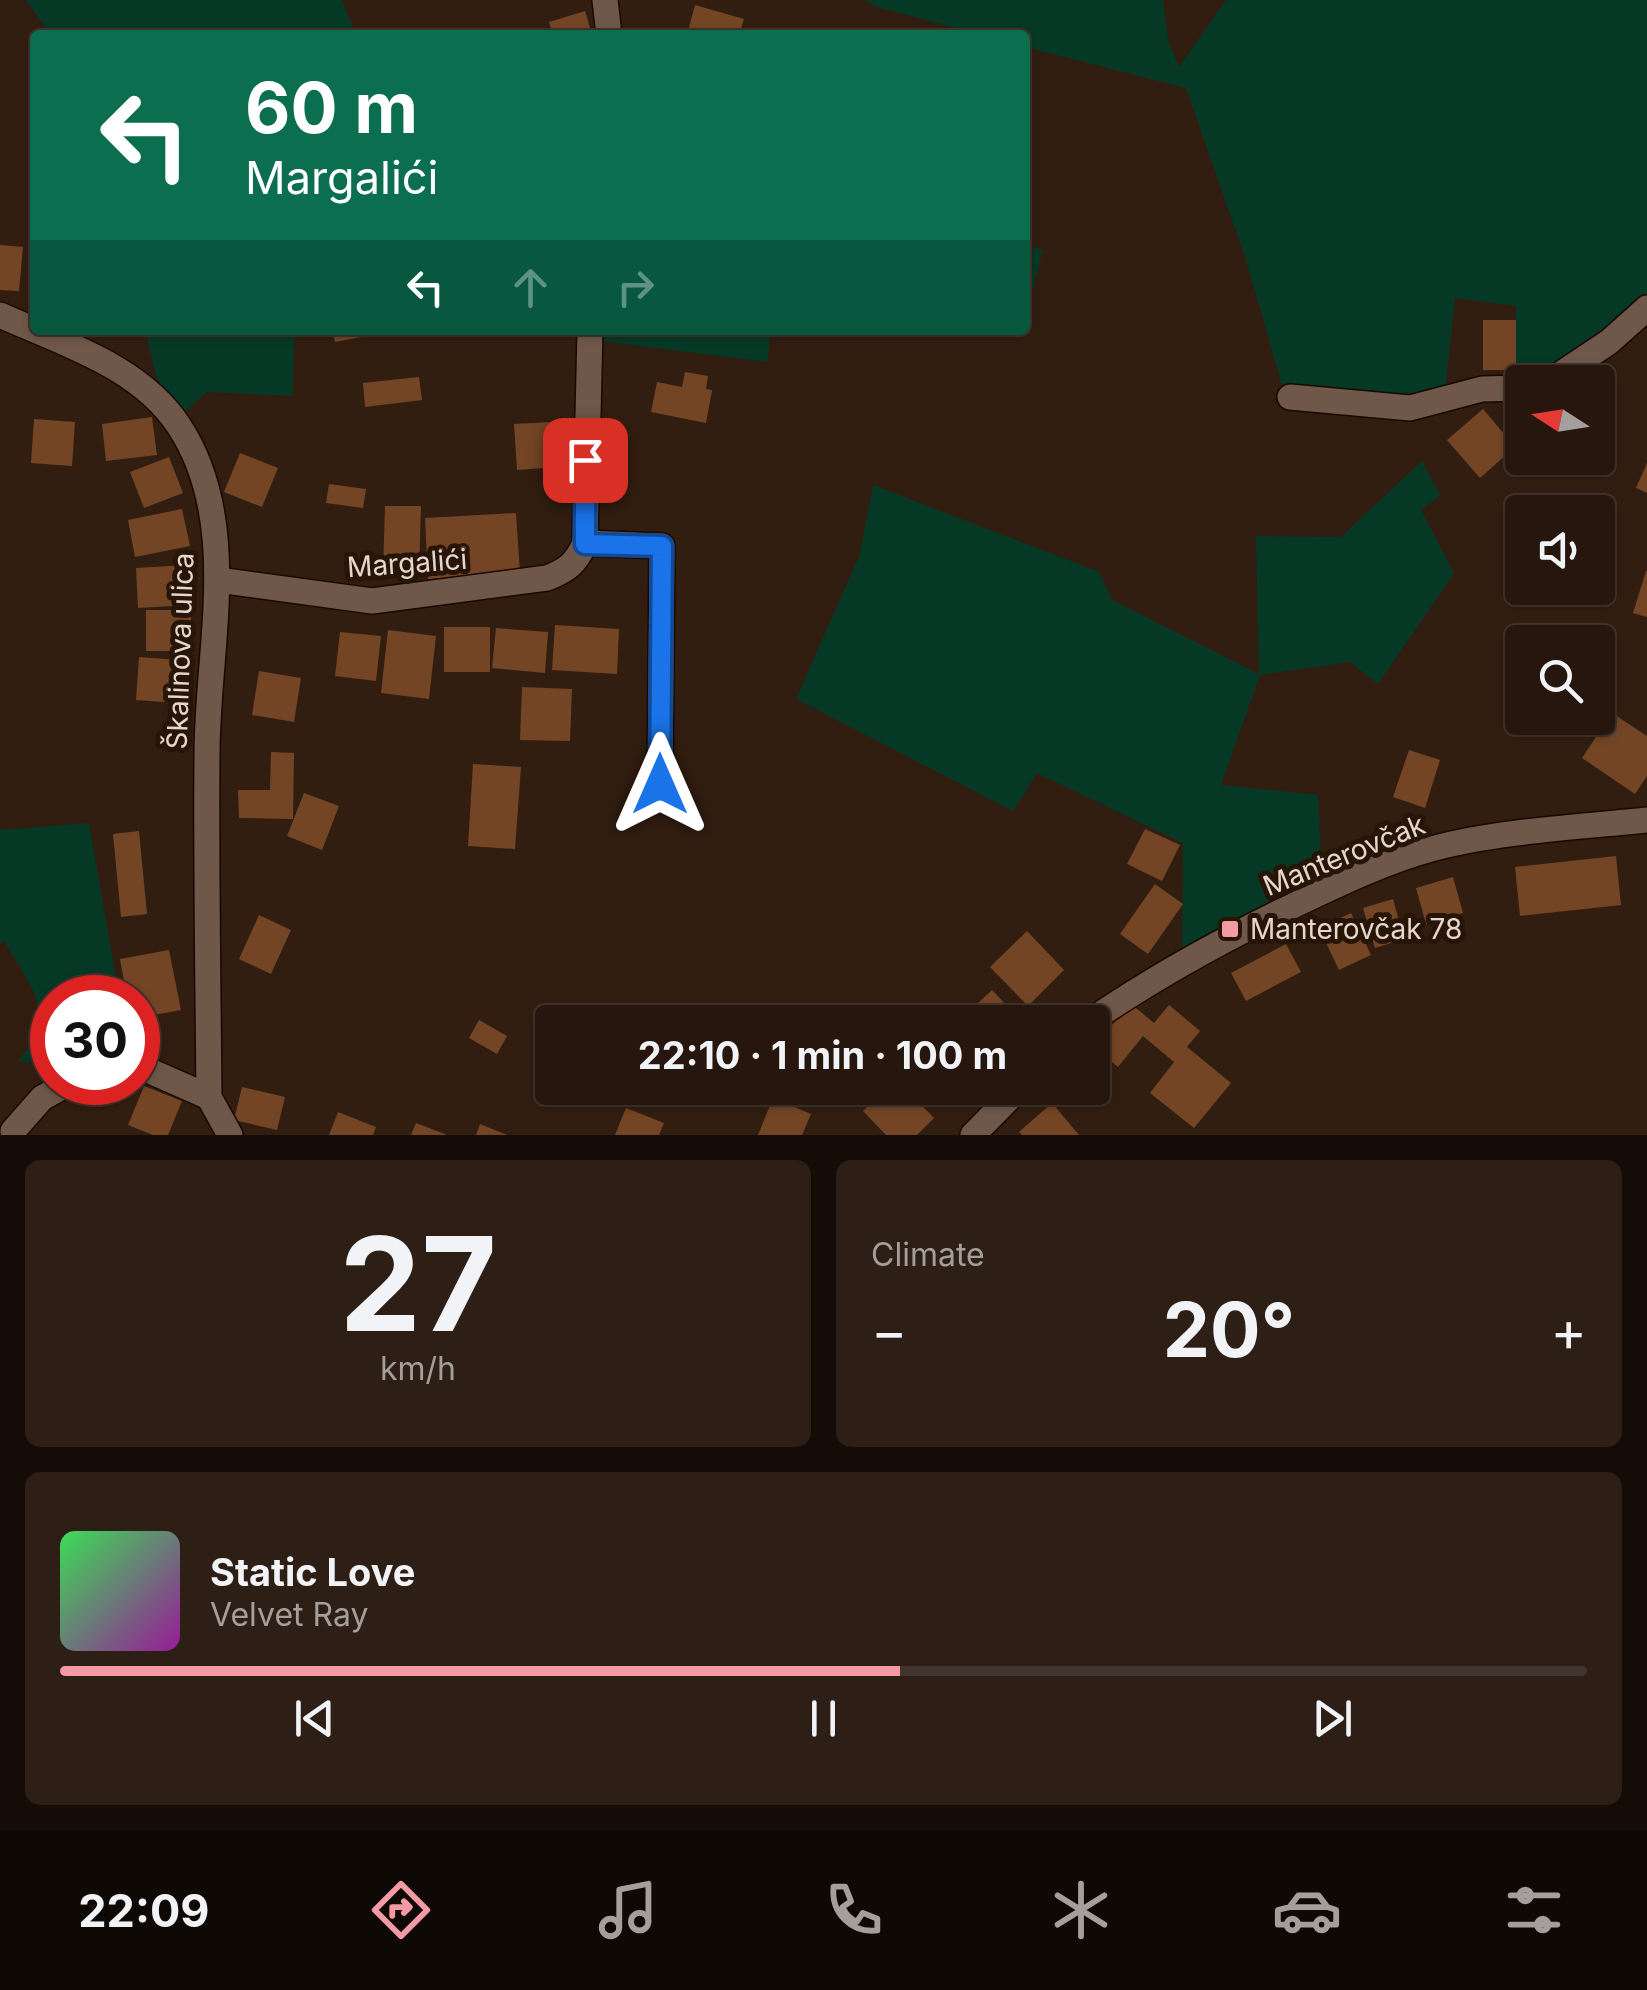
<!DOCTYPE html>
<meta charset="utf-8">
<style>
body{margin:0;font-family:Inter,sans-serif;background:#2e1f16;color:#f1f3f6;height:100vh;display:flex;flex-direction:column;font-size:38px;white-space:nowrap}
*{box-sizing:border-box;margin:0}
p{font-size:32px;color:#a49f9d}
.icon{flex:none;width:55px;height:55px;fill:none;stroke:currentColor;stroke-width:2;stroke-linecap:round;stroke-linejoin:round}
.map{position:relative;height:1135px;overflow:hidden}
.sheet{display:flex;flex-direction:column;gap:25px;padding:25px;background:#150c07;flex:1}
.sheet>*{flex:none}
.banner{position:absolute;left:30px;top:30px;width:1000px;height:305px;border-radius:10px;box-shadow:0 2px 8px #0004,0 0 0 2px #42352e;background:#0b6e4f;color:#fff;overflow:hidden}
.needle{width:65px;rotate:282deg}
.controls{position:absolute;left:1505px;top:365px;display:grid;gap:20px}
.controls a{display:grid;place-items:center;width:110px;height:110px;border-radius:10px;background:#26160d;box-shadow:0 2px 8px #0004,0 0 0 2px #42352e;font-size:50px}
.speed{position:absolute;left:30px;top:975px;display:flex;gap:20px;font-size:50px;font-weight:700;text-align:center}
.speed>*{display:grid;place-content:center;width:130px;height:130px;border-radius:50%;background:#26160d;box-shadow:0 2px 8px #0004,0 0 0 2px #42352e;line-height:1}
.speed .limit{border:15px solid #d22;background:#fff;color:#111}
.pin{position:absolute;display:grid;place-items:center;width:85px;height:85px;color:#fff;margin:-42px;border-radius:20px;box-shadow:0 5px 15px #0006}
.me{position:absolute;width:110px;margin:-55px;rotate:0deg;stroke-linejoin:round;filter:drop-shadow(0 0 8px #0008)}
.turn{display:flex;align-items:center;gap:35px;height:210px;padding:0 50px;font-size:45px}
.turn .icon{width:130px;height:130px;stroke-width:2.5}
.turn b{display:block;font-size:70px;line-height:85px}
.lanes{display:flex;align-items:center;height:95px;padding:0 50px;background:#0003;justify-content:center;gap:50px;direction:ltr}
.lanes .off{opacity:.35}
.big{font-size:75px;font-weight:700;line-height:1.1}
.sheet .widget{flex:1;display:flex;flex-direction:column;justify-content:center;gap:15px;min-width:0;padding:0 35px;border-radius:15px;background:#2e1f16}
.sheet .dial{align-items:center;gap:0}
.dial b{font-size:130px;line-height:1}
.song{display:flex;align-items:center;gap:30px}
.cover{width:120px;height:120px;border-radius:15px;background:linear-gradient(135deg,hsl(130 70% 55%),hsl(300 70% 35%))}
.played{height:10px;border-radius:5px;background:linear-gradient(90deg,#f49aa4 55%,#42352e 55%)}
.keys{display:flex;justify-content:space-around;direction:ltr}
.heat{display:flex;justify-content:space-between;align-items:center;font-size:55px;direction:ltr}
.sheet .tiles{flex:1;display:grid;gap:25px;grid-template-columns:1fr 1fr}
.widget:last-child{grid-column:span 2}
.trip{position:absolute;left:535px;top:1005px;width:575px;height:100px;border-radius:10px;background:#26160d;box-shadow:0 2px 8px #0004,0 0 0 2px #42352e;font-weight:700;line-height:100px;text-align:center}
.tabs{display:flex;height:160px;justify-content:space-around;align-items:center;background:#0f0905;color:#a49f9d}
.tabs .icon{width:70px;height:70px}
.tabs .active{color:#f49aa4}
.tabs b{font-size:45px;color:#f1f3f6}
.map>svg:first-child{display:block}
.green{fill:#063925}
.building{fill:#734524}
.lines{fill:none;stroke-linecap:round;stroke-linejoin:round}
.minor-casing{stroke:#190700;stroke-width:28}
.minor{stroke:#6f5849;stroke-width:25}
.route-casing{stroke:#114b97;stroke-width:25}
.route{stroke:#1a73e8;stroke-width:18}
.poi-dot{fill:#f49aa4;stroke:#271508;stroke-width:4}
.labels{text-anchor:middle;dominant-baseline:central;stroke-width:10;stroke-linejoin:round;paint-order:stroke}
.street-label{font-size:28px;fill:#e5d7cf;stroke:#271508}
.poi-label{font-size:28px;fill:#e5d7cf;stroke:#271508;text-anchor:start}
</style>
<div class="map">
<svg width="1647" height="1135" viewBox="0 0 1647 1135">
<rect width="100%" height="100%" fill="#321e11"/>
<g class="green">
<path d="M26,0H342L356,35H51Z"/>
<path d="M864,0H1163L1168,39L1179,67L1226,0H1647V295L1607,334L1542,377L1514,378L1516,306L1455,298L1445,391L1413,401L1283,388L1245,257L1186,88L1025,47V35H982L877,7Z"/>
<path d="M1025,245L1043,250L1025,319Z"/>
<path d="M145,330H294L293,396L207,392L184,412L157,379Z"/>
<path d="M600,330H771L767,362L600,341Z"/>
<path d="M1422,461L1440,496L1421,510L1454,573L1378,684L1350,662L1260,675L1221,785L1318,795L1321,864L1330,896L1182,973L1183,843L1037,773L1013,811L796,699L860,554L873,485L1099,572L1112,600L1259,674L1256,536L1341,537Z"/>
<path d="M89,823L119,997L52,998V1066L18,1061C59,1011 31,988 4,941L0,945V830Z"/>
</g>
<g class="building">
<path d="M695,5L744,19L739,35H687Z"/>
<path d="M585,11L592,35H553L549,22Z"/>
<path d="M0,245L23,247L19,291L0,290Z"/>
<rect x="1483" y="320" width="33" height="50"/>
<path d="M332,330H366L367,336L335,342Z"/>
<path d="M685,372L708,376L706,389L712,390L706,423L651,412L657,382L682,387Z"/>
<path d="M419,377L422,400L365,407L363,383Z"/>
<path d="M1483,409L1515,447L1480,478L1447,440Z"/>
<path d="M152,417L157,455L106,461L102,424Z"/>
<path d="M34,419L75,422L72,466L31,463Z"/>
<path d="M552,422L556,467L517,470L514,424Z"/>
<path d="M240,453L278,468L262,507L224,492Z"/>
<path d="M169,457L183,493L144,508L130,472Z"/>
<path d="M1647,463V493L1636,488Z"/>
<path d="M329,484L366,489L363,508L326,503Z"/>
<path d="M385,506H421L419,574L383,573Z"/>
<path d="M182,509L190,546L135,557L128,520Z"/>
<path d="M516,513L520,574L428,579L425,518Z"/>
<path d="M187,565L190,605L138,608L136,568Z"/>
<path d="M1646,571H1647V617L1633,613Z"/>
<rect x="146" y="610" width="45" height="41"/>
<path d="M555,625L619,629L617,674L552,670Z"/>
<rect x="444" y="627" width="46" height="45"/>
<path d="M496,628L548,632L545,673L492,668Z"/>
<path d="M388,630L436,636L429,699L381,693Z"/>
<path d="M340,632L381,636L376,681L335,676Z"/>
<path d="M139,657L180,660L178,703L136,700Z"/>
<path d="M259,671L301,678L294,722L252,715Z"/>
<path d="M522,687L572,689L570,741L520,740Z"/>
<path d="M1612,713L1647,736V776L1635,794L1582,758Z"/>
<path d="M1409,750L1440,760L1425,808L1393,797Z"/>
<path d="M271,752L294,753L293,819L239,818L238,790H270Z"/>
<path d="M473,764L521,767L515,849L468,846Z"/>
<path d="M304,793L339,806L322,850L287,836Z"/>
<path d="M1145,829L1180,845L1162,881L1127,864Z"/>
<path d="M139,831L147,914L121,917L113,834Z"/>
<path d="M1616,856L1621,905L1520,916L1515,867Z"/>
<path d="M1453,877L1463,913L1426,924L1416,888Z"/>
<path d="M1155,884L1183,904L1148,954L1120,934Z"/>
<path d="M1393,899L1404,939L1375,948L1363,908Z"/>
<path d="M1351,913L1371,955L1339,970L1319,928Z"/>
<path d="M259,915L291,930L271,974L239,959Z"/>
<path d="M1027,931L1064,970L1028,1006L990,967Z"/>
<path d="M1286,944L1301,972L1246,1001L1231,973Z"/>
<path d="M169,950L181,1010L138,1018V998H127L120,959Z"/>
<path d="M992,990L1022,1022H958Z"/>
<path d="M1130,1003L1154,1023L1169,1005L1200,1031L1187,1047L1231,1083L1194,1128L1150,1093L1174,1062L1143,1036L1118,1067L1094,1047Z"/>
<path d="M479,1020L507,1036L497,1054L469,1038Z"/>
<path d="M144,1086L182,1101L168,1135H153L128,1125Z"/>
<path d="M242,1087L285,1097L277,1130L234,1120Z"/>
<path d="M641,1088H673L669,1099Z"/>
<path d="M887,1088H905L934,1118L917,1135H886L863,1111Z"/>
<path d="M773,1098L811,1114L802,1135H758Z"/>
<path d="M1052,1103L1079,1135H1022L1019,1132Z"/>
<path d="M626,1108L664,1123L659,1135H615Z"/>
<path d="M338,1112L376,1127L373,1135H329Z"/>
<path d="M416,1123L447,1135H411Z"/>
<path d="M480,1124L507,1135H476Z"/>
</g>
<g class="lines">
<g class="minor-casing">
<g id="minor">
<path d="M605,0L609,35"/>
<path d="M0,315C62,343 140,366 179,426C242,522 207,648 207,754C206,868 208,983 209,1097L230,1135"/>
<path d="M1549,382L1609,342L1647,308"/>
<path d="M1290,397L1410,408L1482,389L1522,388"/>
<path d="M585,543L662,546L660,785"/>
<path d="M218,580L372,601L547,578C568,570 576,563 585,543L590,330"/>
<path d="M1089,1022C1150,980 1213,945 1280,912C1330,888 1382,862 1435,848C1498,831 1581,827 1647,820"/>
<path d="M138,1069L150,1071L209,1097"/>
<path d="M13,1131L42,1098L71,1082"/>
<path d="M973,1135L1019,1088"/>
</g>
</g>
<use href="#minor" class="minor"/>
</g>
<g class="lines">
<g class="route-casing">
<path id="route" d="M585,460V544L662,546L660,784"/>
</g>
<use href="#route" class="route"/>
</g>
<rect class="poi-dot" x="1220" y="919" width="20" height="20" rx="5"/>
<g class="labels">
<g class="street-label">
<text transform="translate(407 563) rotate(-4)">Margalići</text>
<text transform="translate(180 651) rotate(-88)">Škalinova ulica</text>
<text transform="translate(1344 855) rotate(-22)">Manterovčak</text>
</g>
<g class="poi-label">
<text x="1250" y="929">Manterovčak 78</text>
</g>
</g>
</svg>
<div class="controls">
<a><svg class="needle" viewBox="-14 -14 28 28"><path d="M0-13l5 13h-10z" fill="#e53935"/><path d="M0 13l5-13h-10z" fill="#a49f9d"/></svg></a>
<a><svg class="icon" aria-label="sound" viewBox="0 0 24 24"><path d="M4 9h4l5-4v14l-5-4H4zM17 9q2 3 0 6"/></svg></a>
<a><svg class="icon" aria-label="search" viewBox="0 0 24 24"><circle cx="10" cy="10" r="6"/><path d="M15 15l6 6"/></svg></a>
</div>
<div class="speed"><div class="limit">30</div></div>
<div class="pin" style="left:585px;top:460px;background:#d93025"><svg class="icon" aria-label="arrive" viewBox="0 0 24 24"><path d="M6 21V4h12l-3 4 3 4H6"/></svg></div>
<svg class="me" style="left:660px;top:784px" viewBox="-20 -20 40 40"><path d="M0-17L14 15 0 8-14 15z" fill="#1a73e8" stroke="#fff" stroke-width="4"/></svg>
<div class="trip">22:10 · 1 min · 100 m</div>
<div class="banner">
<div class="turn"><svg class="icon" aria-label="left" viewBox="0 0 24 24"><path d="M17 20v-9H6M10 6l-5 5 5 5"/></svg><div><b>60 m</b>Margalići</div></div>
<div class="lanes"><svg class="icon" aria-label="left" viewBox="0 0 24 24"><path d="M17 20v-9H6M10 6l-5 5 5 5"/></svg><svg class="icon off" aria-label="ahead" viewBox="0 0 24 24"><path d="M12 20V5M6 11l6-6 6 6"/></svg><svg class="icon off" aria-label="right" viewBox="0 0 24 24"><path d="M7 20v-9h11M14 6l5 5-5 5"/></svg></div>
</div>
</div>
<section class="sheet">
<div class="tiles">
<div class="widget dial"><b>27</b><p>km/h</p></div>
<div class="widget"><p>Climate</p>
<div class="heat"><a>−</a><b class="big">20°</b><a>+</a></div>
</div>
<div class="widget">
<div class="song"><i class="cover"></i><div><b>Static Love</b><p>Velvet Ray</p></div></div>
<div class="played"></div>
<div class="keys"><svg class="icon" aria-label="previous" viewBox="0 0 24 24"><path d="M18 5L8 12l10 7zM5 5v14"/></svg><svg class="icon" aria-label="pause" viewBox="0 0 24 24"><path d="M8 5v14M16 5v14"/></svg><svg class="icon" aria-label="next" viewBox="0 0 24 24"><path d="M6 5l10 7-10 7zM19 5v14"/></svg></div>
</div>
</div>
</section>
<nav class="tabs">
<b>22:09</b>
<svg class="icon active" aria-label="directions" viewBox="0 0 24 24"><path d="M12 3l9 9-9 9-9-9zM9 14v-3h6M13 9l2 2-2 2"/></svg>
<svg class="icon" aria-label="music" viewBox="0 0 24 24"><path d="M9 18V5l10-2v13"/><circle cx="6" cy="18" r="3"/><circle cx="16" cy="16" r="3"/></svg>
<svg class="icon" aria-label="phone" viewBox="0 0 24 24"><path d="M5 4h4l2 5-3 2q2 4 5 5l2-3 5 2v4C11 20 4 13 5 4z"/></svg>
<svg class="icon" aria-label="climate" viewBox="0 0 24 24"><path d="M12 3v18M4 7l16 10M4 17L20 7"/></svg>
<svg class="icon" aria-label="car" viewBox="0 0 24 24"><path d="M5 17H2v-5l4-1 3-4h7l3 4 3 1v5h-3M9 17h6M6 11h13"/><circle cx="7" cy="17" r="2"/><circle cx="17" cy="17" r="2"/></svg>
<svg class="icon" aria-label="filters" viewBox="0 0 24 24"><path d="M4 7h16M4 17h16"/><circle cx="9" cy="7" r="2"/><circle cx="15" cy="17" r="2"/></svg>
</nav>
